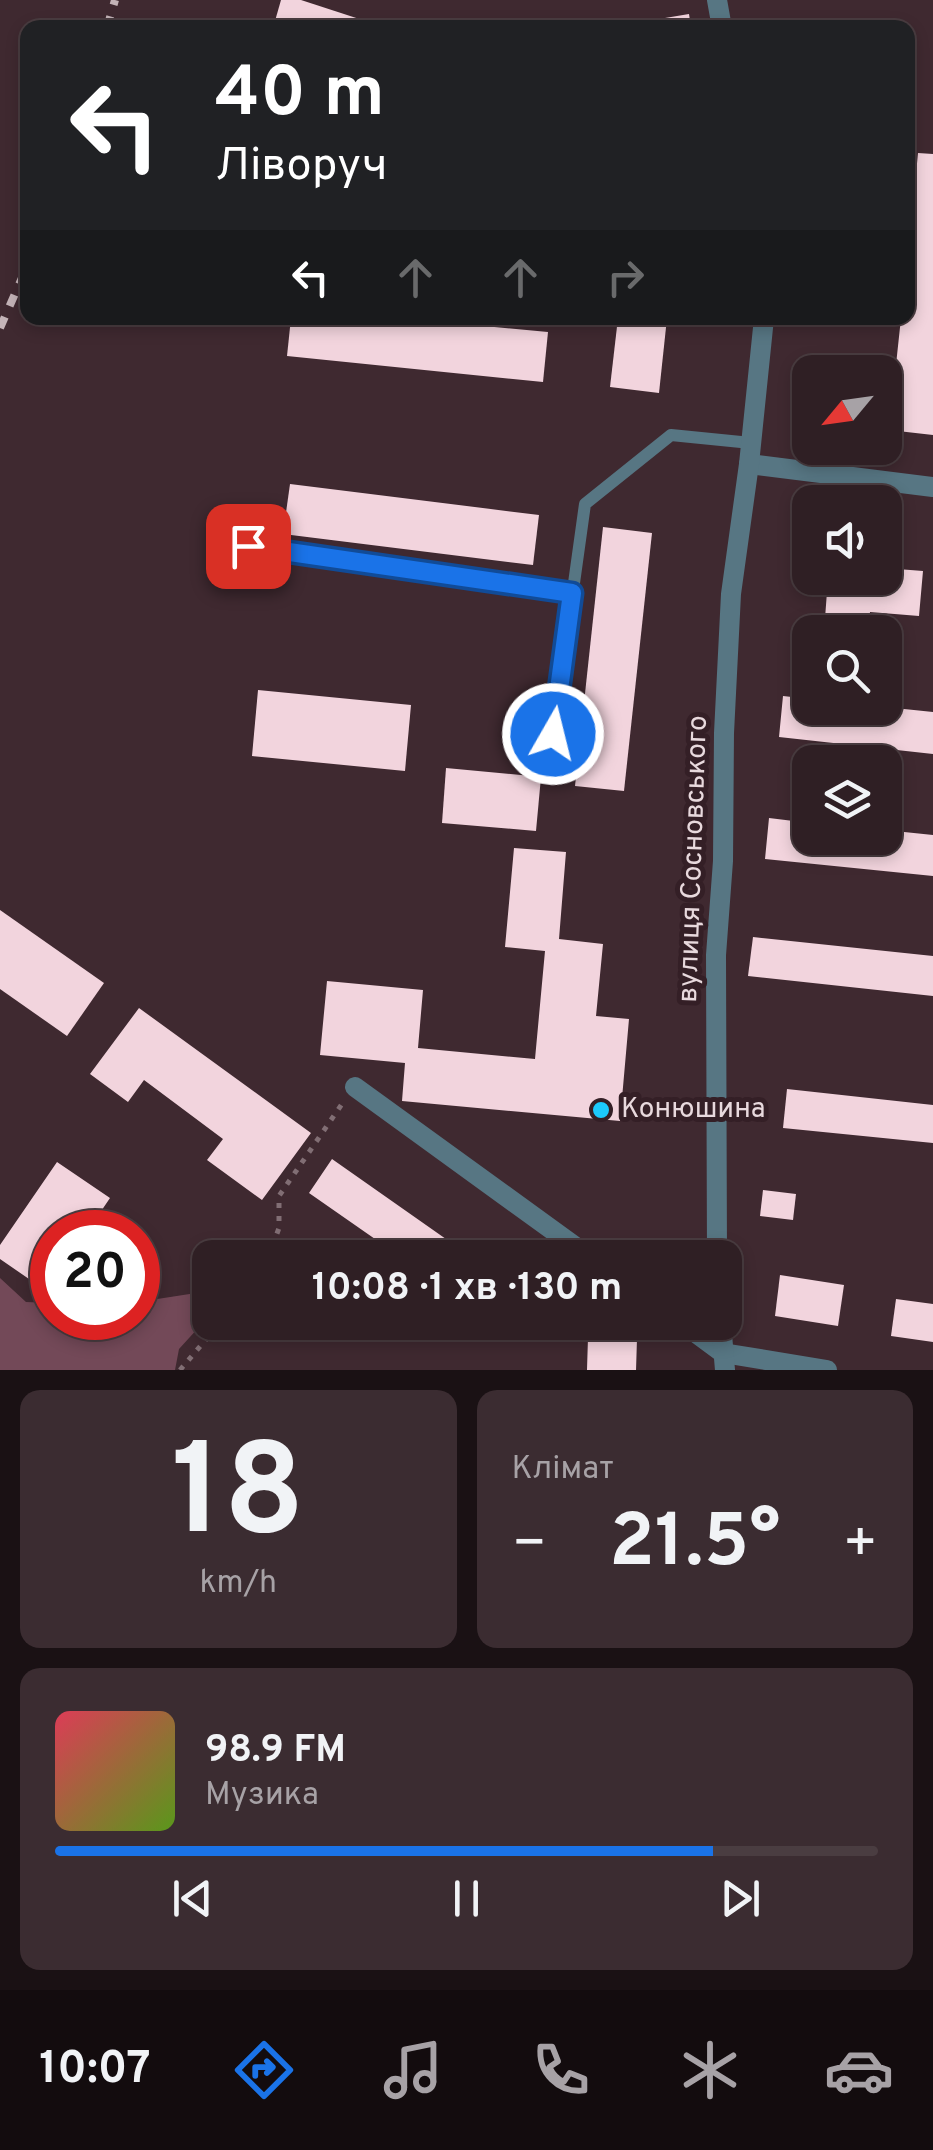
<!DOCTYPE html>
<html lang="uk">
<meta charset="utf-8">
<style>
body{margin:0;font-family:Overpass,sans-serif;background:#3b2c31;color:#f1f3f6;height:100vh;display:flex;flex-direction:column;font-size:38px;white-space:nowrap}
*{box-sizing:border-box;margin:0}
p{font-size:32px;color:#a7a2a6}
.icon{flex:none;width:55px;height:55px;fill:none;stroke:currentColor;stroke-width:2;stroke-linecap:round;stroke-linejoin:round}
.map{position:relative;height:1370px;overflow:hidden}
.details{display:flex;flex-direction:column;gap:20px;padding:20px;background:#1a1114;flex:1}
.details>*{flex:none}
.banner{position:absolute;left:20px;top:20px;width:895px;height:305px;border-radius:20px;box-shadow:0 5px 15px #0003,0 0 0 2px #4a3d41;background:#202124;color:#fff;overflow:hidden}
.needle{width:65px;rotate:241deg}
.fabs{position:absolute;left:792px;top:355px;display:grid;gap:20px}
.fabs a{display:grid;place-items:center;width:110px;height:110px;border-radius:20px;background:#2f1f24;box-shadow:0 5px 15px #0003,0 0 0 2px #4a3d41;font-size:50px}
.speed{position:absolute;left:30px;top:1210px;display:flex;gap:20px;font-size:50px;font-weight:700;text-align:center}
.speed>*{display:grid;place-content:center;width:130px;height:130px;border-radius:50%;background:#2f1f24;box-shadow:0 5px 15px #0003,0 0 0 2px #4a3d41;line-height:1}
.speed .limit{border:15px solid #d22;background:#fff;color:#111}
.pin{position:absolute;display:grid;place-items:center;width:85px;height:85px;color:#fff;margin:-42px;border-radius:20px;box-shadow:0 5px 15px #0006}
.me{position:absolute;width:110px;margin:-55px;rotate:8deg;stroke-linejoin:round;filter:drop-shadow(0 0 8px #0008)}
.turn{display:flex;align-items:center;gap:35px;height:210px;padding:0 30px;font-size:45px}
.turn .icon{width:130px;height:130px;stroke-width:2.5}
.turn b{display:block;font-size:70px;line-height:85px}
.lanes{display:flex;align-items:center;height:95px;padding:0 30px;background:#0003;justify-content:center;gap:50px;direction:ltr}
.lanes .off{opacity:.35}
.big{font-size:75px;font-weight:700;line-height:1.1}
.details .card{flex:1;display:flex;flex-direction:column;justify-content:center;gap:15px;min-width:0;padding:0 35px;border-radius:20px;background:#3b2c31}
.details .dial{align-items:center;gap:0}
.dial b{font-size:130px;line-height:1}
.song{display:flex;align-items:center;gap:30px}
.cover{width:120px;height:120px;border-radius:15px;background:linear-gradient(135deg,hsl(350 70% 55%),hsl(90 70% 35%))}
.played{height:10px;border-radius:5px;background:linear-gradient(90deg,#1a73e8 80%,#4a3d41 80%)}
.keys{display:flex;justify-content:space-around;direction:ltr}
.heat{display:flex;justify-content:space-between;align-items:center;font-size:55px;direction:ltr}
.details .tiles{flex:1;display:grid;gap:20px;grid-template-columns:1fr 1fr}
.card:last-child{grid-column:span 2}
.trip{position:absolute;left:192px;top:1240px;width:550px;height:100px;border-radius:20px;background:#2f1f24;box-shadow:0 5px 15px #0003,0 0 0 2px #4a3d41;font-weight:700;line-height:100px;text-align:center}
.tab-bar{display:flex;height:160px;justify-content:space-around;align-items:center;background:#130c0e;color:#a7a2a6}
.tab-bar .icon{width:70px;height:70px}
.tab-bar .on{color:#1a73e8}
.tab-bar b{font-size:45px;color:#f1f3f6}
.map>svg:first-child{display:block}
.green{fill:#734958}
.building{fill:#f2d4dd}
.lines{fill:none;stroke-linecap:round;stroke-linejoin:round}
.path{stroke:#816e74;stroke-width:5;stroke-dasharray:5 8;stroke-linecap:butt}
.service{stroke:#577683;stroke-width:12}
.minor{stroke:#577683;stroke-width:20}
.tertiary{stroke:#577683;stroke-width:20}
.rail{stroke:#c3b3b7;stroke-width:8;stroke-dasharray:12 12;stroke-linecap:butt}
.route-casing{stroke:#114b97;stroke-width:25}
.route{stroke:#1a73e8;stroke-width:18}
.poi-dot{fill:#1cc9fc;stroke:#341f26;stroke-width:4}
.labels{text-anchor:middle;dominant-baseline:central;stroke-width:10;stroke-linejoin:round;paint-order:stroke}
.street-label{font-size:28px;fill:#e8d9dd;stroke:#341f26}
.poi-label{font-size:28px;fill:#e8d9dd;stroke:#341f26;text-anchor:start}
</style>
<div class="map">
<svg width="933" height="1370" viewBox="0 0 933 1370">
<rect width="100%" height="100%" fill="#3f2930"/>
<path class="green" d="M0,1278L26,1302L52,1303V1318H138V1302L196,1293L210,1306V1315L179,1349L175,1370H0Z"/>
<g class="building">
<path d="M281,0H301L387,28H273Z"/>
<path d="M689,14L691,28H655L653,20Z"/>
<path d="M918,153L933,154V435L889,430L901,318H908V258Z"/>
<path d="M291,318H400L548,332L543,382L287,356Z"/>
<path d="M618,318H667L659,393L610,387Z"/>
<path d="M290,484L539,515L533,565L283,534Z"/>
<path d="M603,527L652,533L624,791L575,786Z"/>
<path d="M885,568L923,571L919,616L870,612L868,632H824L828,578H885Z"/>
<path d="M258,690L411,705L405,771L252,756Z"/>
<path d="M783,696L810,699V708L885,707L933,712V754L779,737Z"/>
<path d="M446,768L541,777L536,831L442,823Z"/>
<path d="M769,818L810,823V838H885V830L933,835V876L765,859Z"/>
<path d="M514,848L566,852L559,939L603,944L596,1016L629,1019L620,1121L402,1101L405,1063L320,1055L327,981L423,990L418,1048L535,1059L545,951L505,947Z"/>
<path d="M0,910L104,983L67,1036L0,989Z"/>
<path d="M753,937L933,956V996L748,976Z"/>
<path d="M139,1008L311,1133L262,1200L207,1160L223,1139L144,1080L128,1102L90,1074Z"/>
<path d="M787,1089L933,1105V1143L783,1128Z"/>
<path d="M332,1159L473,1258H362L375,1239L309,1193Z"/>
<path d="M57,1162L110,1198L87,1232H80L68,1224L62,1232H52V1246L29,1279L0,1259V1245Z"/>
<path d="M763,1190L796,1194L793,1220L760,1216Z"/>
<path d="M780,1275L844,1285L838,1326L775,1316Z"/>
<path d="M896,1299L933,1304V1342L891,1336Z"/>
<path d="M588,1337L637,1339L636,1370H587Z"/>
</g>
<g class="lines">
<g class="path">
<path d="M268,1258L279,1228V1196L344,1101"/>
<path d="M180,1370L221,1322"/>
</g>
<g class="service">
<path d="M248,547L572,593"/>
<path d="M553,734L585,504L671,435L751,443"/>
</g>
<g class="minor">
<path d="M749,464L933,487"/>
<path d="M355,1087L591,1258"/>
<path d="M681,1322L723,1353L827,1370"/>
</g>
<g class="tertiary">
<path d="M717,0L722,28"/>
<path d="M717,1258L716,955L723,861L724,733L731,594L749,464L764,318"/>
<path d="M721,1322L725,1370"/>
</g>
<g class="rail">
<path d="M107,28L115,0"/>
<path d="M0,328L28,264"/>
</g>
</g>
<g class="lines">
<g class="route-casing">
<path id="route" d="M248,546L572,593L553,734"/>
</g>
<use href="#route" class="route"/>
</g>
<circle class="poi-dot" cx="601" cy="1110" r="10"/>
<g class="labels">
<g class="street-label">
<text transform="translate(694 859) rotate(-88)">вулиця Сосновського</text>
</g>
<g class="poi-label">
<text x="621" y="1110">Конюшина</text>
</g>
</g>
</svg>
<div class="fabs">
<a><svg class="needle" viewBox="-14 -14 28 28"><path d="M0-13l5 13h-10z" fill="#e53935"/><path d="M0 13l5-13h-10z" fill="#a7a2a6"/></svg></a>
<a><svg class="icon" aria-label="sound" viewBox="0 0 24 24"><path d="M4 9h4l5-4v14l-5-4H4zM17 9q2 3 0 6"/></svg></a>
<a><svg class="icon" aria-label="search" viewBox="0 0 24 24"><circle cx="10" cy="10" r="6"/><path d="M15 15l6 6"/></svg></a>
<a><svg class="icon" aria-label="layers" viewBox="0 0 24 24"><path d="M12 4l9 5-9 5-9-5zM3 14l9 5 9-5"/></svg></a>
</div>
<div class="speed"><div class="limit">20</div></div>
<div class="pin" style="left:248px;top:546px;background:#d93025"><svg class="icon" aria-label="arrive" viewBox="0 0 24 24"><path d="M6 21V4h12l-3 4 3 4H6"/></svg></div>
<svg class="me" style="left:553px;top:734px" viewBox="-20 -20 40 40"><circle r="17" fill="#1a73e8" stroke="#fff" stroke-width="3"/><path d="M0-11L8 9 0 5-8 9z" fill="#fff"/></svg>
<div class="trip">10:08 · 1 хв · 130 m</div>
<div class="banner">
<div class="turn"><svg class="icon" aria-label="left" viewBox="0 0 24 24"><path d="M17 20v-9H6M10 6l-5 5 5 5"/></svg><div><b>40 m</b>Ліворуч</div></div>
<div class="lanes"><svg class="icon" aria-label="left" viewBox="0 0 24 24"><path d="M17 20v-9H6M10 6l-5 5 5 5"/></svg><svg class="icon off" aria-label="ahead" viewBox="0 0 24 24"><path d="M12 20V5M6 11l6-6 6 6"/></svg><svg class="icon off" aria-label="ahead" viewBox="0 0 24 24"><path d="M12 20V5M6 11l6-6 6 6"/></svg><svg class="icon off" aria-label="right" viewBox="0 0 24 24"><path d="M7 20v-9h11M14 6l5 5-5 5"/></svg></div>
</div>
</div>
<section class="details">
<div class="tiles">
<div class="card dial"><b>18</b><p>km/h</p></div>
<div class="card"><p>Клімат</p>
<div class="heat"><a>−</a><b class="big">21.5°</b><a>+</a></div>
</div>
<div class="card">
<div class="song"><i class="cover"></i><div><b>98.9 FM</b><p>Музика</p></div></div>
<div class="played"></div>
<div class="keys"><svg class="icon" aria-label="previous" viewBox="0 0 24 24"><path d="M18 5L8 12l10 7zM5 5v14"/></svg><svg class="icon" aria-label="pause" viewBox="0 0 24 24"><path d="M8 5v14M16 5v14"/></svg><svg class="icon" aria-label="next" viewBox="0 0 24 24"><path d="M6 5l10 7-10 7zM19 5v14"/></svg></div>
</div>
</div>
</section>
<nav class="tab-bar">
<b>10:07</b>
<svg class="icon on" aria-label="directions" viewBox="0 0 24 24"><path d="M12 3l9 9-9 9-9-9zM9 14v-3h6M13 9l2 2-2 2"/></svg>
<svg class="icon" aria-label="music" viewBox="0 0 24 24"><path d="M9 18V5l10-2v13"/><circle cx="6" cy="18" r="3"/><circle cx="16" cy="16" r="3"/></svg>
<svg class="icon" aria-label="phone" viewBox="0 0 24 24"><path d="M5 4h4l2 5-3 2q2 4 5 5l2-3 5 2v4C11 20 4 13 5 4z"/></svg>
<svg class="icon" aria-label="climate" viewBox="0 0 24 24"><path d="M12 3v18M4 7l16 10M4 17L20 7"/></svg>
<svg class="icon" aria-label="car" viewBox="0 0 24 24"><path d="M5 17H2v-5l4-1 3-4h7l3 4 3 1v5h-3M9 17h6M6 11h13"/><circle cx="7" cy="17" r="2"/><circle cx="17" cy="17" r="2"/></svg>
</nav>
